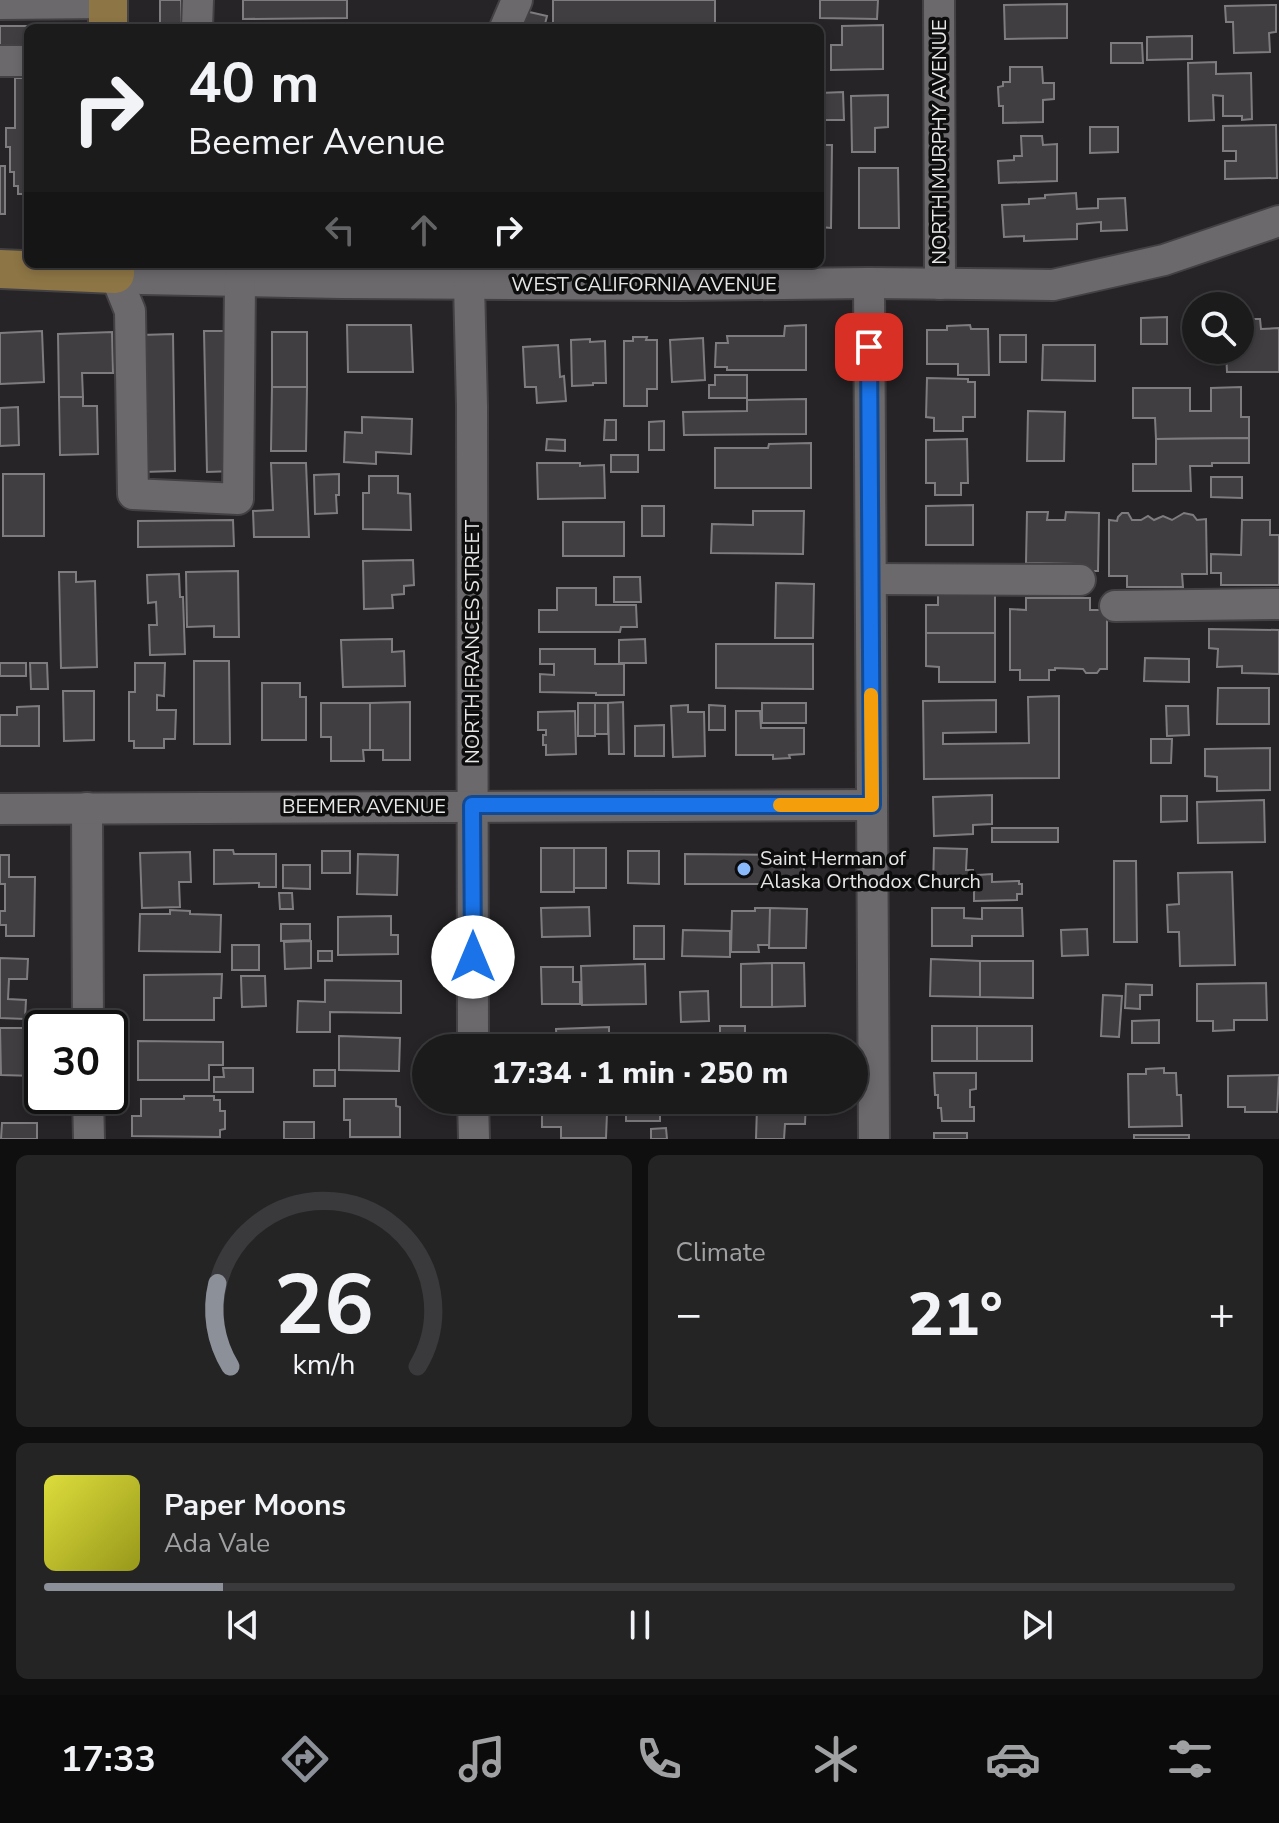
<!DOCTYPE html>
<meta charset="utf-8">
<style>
body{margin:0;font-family:"Nunito Sans",sans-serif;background:#252425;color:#f1f3f6;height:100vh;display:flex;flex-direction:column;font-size:30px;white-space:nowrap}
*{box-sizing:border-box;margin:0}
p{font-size:26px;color:#a0a1a3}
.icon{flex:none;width:44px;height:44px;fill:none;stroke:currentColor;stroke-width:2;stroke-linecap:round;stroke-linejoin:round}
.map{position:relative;height:1139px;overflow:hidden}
.panel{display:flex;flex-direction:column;gap:16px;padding:16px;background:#0f0f0f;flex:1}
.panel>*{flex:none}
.banner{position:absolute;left:24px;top:24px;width:800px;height:244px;border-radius:12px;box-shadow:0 4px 12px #0003,0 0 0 2px #3a393b;background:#1c1b1c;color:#f1f3f6;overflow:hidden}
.tools{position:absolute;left:1182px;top:292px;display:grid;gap:16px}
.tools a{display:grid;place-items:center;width:72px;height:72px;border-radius:50%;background:#1c1b1c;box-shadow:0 4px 12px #0003,0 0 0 2px #3a393b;font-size:40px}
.speed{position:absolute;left:24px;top:1010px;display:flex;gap:16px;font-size:40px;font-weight:700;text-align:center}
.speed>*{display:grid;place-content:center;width:104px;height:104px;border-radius:50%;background:#1c1b1c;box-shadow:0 4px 12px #0003,0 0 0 2px #3a393b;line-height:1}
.speed .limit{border:4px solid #111;border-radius:12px;background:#fff;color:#111}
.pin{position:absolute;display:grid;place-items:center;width:68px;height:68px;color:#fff;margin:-34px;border-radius:16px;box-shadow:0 4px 12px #0006}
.me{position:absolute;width:88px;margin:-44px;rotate:0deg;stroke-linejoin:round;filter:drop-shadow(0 0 6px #0008)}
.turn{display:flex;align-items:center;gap:28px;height:168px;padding:0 32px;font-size:36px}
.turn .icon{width:104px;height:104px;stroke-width:2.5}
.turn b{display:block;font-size:56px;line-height:68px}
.lanes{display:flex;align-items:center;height:76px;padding:0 32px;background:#0003;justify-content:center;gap:40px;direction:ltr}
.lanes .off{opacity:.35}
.big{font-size:60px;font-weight:800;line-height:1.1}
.panel .card{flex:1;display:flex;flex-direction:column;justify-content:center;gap:12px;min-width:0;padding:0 28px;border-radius:12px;background:#252425}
.panel .dial{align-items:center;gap:0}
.dial svg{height:208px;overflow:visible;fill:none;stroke:#3a393b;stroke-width:7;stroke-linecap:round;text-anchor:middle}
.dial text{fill:#f1f3f6;stroke:none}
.song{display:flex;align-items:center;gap:24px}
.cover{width:96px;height:96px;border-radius:12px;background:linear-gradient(135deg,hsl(60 70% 55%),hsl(60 70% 35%))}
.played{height:8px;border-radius:4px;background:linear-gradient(90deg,#8c9099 15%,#3a393b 15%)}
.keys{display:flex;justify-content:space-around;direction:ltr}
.heat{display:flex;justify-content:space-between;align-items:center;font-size:44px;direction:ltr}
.panel .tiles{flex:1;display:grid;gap:16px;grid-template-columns:1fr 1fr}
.card:last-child{grid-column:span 2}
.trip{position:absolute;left:412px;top:1034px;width:456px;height:80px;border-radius:40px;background:#1c1b1c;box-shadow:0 4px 12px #0003,0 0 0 2px #3a393b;font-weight:800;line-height:80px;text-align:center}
.tabs{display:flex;height:128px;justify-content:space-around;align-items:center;background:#0b0b0b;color:#a0a1a3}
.tabs .icon{width:56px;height:56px}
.tabs .on{color:#8c9099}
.tabs b{font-size:36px;color:#f1f3f6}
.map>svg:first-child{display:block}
.building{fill:#403e41;stroke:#7e7c7f;stroke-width:2}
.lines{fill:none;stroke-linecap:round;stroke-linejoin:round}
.minor-casing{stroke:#434143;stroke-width:34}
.major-casing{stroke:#434143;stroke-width:42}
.minor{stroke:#6b696c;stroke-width:30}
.major{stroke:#8d7545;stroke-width:38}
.route-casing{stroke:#114b97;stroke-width:20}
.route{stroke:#1a73e8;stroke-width:14}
.slow{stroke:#f59e0b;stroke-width:14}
.poi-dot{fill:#8bbafc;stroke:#0e0d0e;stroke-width:3}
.labels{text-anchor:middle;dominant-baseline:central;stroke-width:7;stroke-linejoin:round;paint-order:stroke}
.street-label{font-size:20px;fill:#e8e7e8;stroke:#0e0d0e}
.poi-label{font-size:20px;fill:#e8e7e8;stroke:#0e0d0e;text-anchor:start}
</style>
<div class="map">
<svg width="1279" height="1139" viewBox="0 0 1279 1139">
<rect width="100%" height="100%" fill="#262426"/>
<g class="building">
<rect x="160" y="0" width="21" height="28"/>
<path d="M243,0H347V18L243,19Z"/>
<rect x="553" y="0" width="162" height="28"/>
<path d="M820,0H878L877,19L820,18Z"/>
<path d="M1067,4V38L1005,39L1004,5Z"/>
<path d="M1276,5V32L1269,33L1270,52L1234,53L1233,22H1226L1225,6Z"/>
<path d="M525,11L547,16L544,28H521Z"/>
<path d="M883,25V69L831,70V45H842V26Z"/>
<path d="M0,26H44V28H28V50L0,51Z"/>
<path d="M1192,36V59L1147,60V37Z"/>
<path d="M1111,43H1142L1143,63H1111Z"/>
<path d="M1216,62V74L1251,73L1252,119L1242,120V116H1223V96L1213,95L1214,120L1189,121L1188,63Z"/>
<path d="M1010,67H1042L1043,83H1054V99L1043,100V122L1003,123V106H999L998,87L1003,86V82H1010Z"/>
<path d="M15,78H28V194H18V186H14V172H10V147H6V128H15Z"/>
<path d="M843,92L844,120H820V93Z"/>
<path d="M888,95V127L875,128V152H852L851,96Z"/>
<path d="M1276,125L1277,178L1225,179V161H1236V151H1223V126Z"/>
<path d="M1090,127H1118V152L1090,153Z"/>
<path d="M1021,136H1042L1043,145L1057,144V181L999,183L998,161L1014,160V156H1022Z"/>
<path d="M820,145H832L831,228L820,227Z"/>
<rect x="0" y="166" width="5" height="48"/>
<path d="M859,168H898L899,228H859Z"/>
<path d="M1076,193L1077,209L1098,208V199L1125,198L1127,230L1101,231V222L1077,224V239L1024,241V236L1004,237L1002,205L1029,204V199L1045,198V195Z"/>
<path d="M1167,317V344H1141V318Z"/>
<path d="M1240,319H1260L1261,329L1279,328V372H1227L1226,350H1240Z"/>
<path d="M347,325H411L413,372H348Z"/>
<path d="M806,325V370H727V367H715L716,343H728L727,336H784L785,326Z"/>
<path d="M970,325L971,329H988L989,375H958V364H927V330H947V326Z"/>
<path d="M42,331L44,382L0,384V333Z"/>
<path d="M204,331H231L235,471L207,472Z"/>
<path d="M112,332L113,373H82L83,397H59L58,334Z"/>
<rect x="272" y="332" width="35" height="55"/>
<path d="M173,334L175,471L144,472L141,335Z"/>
<rect x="1000" y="335" width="26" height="27"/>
<path d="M633,337H647L646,340H657V389H647V406H624V341H633Z"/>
<path d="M703,338L705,380L672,382L670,340Z"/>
<path d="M590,339V342L605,341L606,383H593V385L572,386L571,340Z"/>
<path d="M558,345L560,377L564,376L566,401L537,403L536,387H525L523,347Z"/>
<path d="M1043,345H1095V381L1042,380Z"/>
<path d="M715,375H747V398H709V385H715Z"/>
<path d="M927,378L968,379V382H975V417H963V431H934V418L926,417Z"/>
<path d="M272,387H307L306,451H271Z"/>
<path d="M1241,387V417H1249V438L1156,439L1155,418H1133V388H1190V411H1211V388Z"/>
<path d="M59,397H83V406H97L98,454L60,455Z"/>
<path d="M806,399V434L684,435L683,412L747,411V400Z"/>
<path d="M18,407L19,445L0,446V408Z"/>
<path d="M1028,411L1065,412L1064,461H1027Z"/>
<path d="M362,417L412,419L411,454L376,452V464L344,462L345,432L362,433Z"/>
<path d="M605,420H616V440H604Z"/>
<path d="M664,421V450H649V422Z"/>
<path d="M1249,438V463H1212V466H1190L1191,491H1133V464H1156V439Z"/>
<path d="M547,439L565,440V451L546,450Z"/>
<path d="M967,439L968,483H961V495H935V483H926V440Z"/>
<path d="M811,443V488H715V448H768L769,444Z"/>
<rect x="611" y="455" width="27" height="17"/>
<path d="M271,463H306L309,537H254L253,511L273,510Z"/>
<path d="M537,463H580V466L604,465L605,498L538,499Z"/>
<rect x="3" y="474" width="41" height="62"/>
<path d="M339,474V495H336L337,513L315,514L314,475Z"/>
<path d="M369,476H398V493L410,494L411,530L363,529V493H369Z"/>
<path d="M1211,477H1242V498L1211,497Z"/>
<path d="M973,505V545H926V506Z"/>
<rect x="642" y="506" width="22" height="30"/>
<path d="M753,511H804L803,554L711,553L712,524L753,525Z"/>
<path d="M1027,512H1048L1047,520H1065L1066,512L1099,513L1098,571H1076V564L1026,563Z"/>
<path d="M1122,513H1128L1132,520H1141L1148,516L1154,520L1163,516L1172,520L1184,513L1193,515L1197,520L1206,519L1207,574H1182L1183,587H1127V576H1109V520L1117,521L1118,517Z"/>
<path d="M233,520L234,546L138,547V521Z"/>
<path d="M1242,520H1270V535H1279V585H1221V573H1211V554L1241,555Z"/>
<rect x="563" y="522" width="61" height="34"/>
<path d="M413,560L414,585L404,586V594L392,595L393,608L364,609L363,561Z"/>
<path d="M238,571L239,637H214V626L187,627L186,572Z"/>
<path d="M59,572H76V582L95,581L97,667L61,668Z"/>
<path d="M179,574L180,597H183L185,654L150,655L149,625H157L156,602L148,603L147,575Z"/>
<path d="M614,577H640L641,602H614Z"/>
<path d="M776,583L814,584L813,638H775Z"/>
<path d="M995,585V633H926V605H938V586Z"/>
<path d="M557,588H596V605H636L637,627H621L620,632H539V610H557Z"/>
<path d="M1026,598H1090V610H1107V669H1100L1097,673H1086L1083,669L1055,668V670H1049V680H1020V670H1010V609L1026,610Z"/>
<path d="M1209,629L1279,630V674L1242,673V666L1217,667L1218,649L1209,648Z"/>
<path d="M926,633H995V682H939V667L926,666Z"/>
<path d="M392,639V652L404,651L405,686L343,687L341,640Z"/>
<path d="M645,639L646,663H619V640Z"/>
<path d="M716,644H813V689L716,688Z"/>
<path d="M540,649H595V664H624V695H596V693L540,692V674L554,675V664H540Z"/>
<path d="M1145,658L1189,659V682L1144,681Z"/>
<path d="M194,661H229L230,744H194Z"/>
<rect x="0" y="663" width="26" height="13"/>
<path d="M30,663H47L48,689H31Z"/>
<path d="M135,663H165L164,696L157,695V710H176L175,739H164V748H134V741H129V692H135Z"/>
<path d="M262,683H300V697H306V740H262Z"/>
<path d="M1218,688H1269V724H1217Z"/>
<path d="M63,691H94V740L64,741Z"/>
<path d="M1059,696V778L924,779L923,701L996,700V732L943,733V744L1029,743L1028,697Z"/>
<path d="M410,702V760H383V750H370V703Z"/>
<path d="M623,702L624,754H609L608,703Z"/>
<path d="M321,703H370V750H363L364,761H331V737H321Z"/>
<rect x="578" y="703" width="17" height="33"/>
<rect x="595" y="703" width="13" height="31"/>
<rect x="762" y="703" width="44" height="20"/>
<path d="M688,705V712H704L705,756L673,757L671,706Z"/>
<path d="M709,705L725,706V730H709Z"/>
<path d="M39,706V746H0V715H17V707Z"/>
<path d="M1166,706H1188L1189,735L1167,736Z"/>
<path d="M575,711L576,754L546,755V745H543V735H546V730H538V712Z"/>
<path d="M736,711H760L761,728H804V754L789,755L790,758L773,759V755H736Z"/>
<path d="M664,725V756H635V726Z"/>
<path d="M1151,739H1172L1171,763H1151Z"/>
<path d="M1270,748V790L1217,791V777L1205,776V749Z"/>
<path d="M992,795V824L973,825V834L934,836L933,797Z"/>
<path d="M1161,796H1187V821L1161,822Z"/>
<path d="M1264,800L1265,842L1198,843L1197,802Z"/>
<rect x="992" y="828" width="66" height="14"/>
<rect x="541" y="848" width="33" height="44"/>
<rect x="574" y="848" width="32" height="40"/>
<path d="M934,848L967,849L966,870H973L972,889L933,888Z"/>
<path d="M214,850H233L234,854H276V887H259V883L214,884Z"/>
<rect x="322" y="851" width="28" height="22"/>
<path d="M628,851H659V884L628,883Z"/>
<path d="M190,852L191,882H179L180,907L142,908L140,853Z"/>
<path d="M358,854L398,855L397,895L357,894Z"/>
<path d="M685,854L804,855V884H685Z"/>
<path d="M0,855H9V877H35L34,936H6V925H0V911H5V884H0Z"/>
<path d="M1114,861H1136L1137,942H1114Z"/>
<path d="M283,865H310V889L283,888Z"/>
<path d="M1232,872L1235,965L1180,966L1179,932H1168L1167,905L1179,904L1178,873Z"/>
<path d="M992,874V882L1019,881V884H1022V894H1017V900L974,901V886H978V875Z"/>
<path d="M279,893H292L293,909H280Z"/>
<path d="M589,907L590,936L542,937L541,908Z"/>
<path d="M755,908H770V945H758L759,952H731L732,911H755Z"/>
<path d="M770,908L807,909L806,948H769Z"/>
<path d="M932,908H964V918L982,919V908H1022L1023,936H972V946H932Z"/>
<path d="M170,910L190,911V914L221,915L220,952L139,951L140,914H170Z"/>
<path d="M391,916V935H398V954L338,955V917Z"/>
<path d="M281,924H310V940L281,941Z"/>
<rect x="634" y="926" width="30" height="33"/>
<path d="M1087,929L1088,955L1062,956L1061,930Z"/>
<path d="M683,930L730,931V957L682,956Z"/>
<path d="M311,941V968L285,969L284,942Z"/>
<rect x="232" y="945" width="27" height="25"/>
<rect x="318" y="951" width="14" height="10"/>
<path d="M0,958L28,959L27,979H9L8,999L26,1000L25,1019L0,1018Z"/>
<path d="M931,959L980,961V997L930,996Z"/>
<path d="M980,961H1033V998L980,997Z"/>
<path d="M772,963V1007H741V964Z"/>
<path d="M772,963H804L805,1006L772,1007Z"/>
<path d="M645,964L646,1004L582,1005L581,966Z"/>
<path d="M541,967H573V982H580V1004H542Z"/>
<path d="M222,974L221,998H214V1020H144V975Z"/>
<path d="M241,976H265L266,1006L242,1007Z"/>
<path d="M325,980L401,981V1013L330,1012V1032H297L298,1001L325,1002Z"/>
<path d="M1266,983L1267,1020H1234V1030L1213,1031V1021H1197V984Z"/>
<path d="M1126,984L1152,985V995H1140V1009L1125,1008Z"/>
<path d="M708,991L709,1021L681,1022L680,992Z"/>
<path d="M1103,995L1122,996L1119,1037L1101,1036Z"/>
<path d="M1159,1020V1043H1132V1021Z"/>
<rect x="720" y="1026" width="25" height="15"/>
<rect x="932" y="1026" width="45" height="35"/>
<rect x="977" y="1026" width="55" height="35"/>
<path d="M609,1027V1048H557L556,1029Z"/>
<path d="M0,1028H32V1040L35,1041V1076L1,1075Z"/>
<path d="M339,1036L400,1038L399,1071L339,1070Z"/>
<path d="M763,1039H774V1041L801,1040V1048H764Z"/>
<path d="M138,1041L223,1042V1065H209V1080H138Z"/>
<path d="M223,1068H253V1092H214V1077H224Z"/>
<path d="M1164,1068V1073H1176L1177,1095H1181L1182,1126L1129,1127L1128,1074H1146V1069Z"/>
<rect x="314" y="1070" width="21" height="16"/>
<path d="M934,1073H976V1089L970,1090V1107H974V1121H942L941,1108H938V1095H935Z"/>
<path d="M1279,1075L1277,1112H1245V1107H1228V1076Z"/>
<path d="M184,1096H214V1100H220V1111H225V1129L220,1130V1137L132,1136V1116H141V1099H184Z"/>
<path d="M344,1099H396V1106L400,1107V1137H350V1120H344Z"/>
<path d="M606,1100H660V1121H626V1113H607Z"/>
<rect x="676" y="1100" width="18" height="7"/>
<path d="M694,1100H806L805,1124H785L784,1139H756L757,1107H694Z"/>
<path d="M567,1103H599V1113H607L606,1138H561V1127H542V1107H568Z"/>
<rect x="284" y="1122" width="30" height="17"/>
<path d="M2,1123H37V1139H1Z"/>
<path d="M666,1128L667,1139H651V1129Z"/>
<rect x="934" y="1133" width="33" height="6"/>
<rect x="1134" y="1135" width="55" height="4"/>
</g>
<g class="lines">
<g class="minor-casing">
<g id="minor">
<path d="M939,0L940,284"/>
<path d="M0,4L108,3"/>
<path d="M197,28L198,0"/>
<path d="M505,28L517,0"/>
<path d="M0,61H28"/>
<path d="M115,274L142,279L341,283L681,285L869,283L1053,285L1164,260L1279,221"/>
<path d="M115,274L130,311L133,494L238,499L240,281"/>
<path d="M869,283L874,1139"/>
<path d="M469,284L472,406L473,1048"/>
<path d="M871,579L1080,580"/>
<path d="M1115,606L1279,604"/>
<path d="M87,808L88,1028"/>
<path d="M0,809L872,805"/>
<path d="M88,1096L89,1139"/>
<path d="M473,1100L474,1139"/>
</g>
</g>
<g class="major-casing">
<g id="major">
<path d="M108,0V28"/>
<path d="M0,269L115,274V264"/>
</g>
</g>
<use href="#minor" class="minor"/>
<use href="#major" class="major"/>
</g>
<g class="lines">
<g class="route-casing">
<path id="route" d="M473,957L472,805H872L869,347"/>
</g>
<use href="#route" class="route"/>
<path class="slow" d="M780,805H872L871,695"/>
</g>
<circle class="poi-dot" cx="744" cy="869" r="8"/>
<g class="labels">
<g class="street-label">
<text transform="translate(939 142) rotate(-90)">NORTH MURPHY AVENUE</text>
<text x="644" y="284">WEST CALIFORNIA AVENUE</text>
<text transform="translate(472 642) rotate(-90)">NORTH FRANCES STREET</text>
<text x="364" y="806">BEEMER AVENUE</text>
</g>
<g class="poi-label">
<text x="760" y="858">Saint Herman of<tspan x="760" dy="23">Alaska Orthodox Church</tspan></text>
</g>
</g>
</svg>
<div class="tools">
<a><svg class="icon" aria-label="search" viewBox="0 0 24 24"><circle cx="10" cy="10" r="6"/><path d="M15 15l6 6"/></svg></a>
</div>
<div class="speed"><div class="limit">30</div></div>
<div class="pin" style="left:869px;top:347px;background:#d93025"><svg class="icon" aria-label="arrive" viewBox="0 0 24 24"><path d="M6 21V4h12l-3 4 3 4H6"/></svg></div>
<svg class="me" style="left:473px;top:957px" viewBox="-20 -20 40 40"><circle r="19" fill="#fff"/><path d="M0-13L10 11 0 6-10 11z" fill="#1a73e8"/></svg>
<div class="trip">17:34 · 1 min · 250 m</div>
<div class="banner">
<div class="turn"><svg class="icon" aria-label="right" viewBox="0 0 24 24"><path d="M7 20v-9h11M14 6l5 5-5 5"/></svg><div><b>40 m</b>Beemer Avenue</div></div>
<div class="lanes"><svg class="icon off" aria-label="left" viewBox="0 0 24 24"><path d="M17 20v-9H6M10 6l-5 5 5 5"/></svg><svg class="icon off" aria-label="ahead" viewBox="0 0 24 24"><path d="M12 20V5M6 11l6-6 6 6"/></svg><svg class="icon" aria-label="right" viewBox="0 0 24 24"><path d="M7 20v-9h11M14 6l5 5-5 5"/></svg></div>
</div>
</div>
<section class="panel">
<div class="tiles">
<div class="card dial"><svg viewBox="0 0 100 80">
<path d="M14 69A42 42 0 1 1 86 69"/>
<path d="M14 69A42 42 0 0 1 9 37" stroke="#8c9099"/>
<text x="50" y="56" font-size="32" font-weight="700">26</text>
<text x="50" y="72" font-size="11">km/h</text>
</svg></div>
<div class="card"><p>Climate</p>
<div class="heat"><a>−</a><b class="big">21°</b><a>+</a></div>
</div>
<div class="card">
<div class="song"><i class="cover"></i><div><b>Paper Moons</b><p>Ada Vale</p></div></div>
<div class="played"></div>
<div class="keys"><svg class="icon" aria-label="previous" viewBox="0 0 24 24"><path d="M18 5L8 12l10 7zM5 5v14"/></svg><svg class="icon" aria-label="pause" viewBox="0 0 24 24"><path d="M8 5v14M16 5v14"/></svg><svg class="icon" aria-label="next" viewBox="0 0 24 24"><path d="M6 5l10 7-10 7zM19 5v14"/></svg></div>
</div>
</div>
</section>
<nav class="tabs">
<b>17:33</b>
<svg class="icon on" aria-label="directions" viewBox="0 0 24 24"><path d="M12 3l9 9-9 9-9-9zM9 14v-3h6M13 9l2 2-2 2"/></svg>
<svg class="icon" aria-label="music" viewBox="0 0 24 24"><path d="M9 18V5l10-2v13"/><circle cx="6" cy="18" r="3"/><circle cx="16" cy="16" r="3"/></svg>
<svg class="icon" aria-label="phone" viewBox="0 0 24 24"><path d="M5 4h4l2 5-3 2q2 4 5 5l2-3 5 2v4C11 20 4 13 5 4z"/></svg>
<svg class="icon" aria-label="climate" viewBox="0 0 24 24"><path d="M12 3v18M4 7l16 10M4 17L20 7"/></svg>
<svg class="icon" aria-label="car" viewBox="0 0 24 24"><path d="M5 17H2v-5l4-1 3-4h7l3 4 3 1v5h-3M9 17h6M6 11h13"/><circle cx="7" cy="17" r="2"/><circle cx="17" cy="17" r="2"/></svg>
<svg class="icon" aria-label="filters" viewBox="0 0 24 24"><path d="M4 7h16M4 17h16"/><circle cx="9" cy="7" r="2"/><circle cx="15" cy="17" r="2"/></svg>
</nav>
